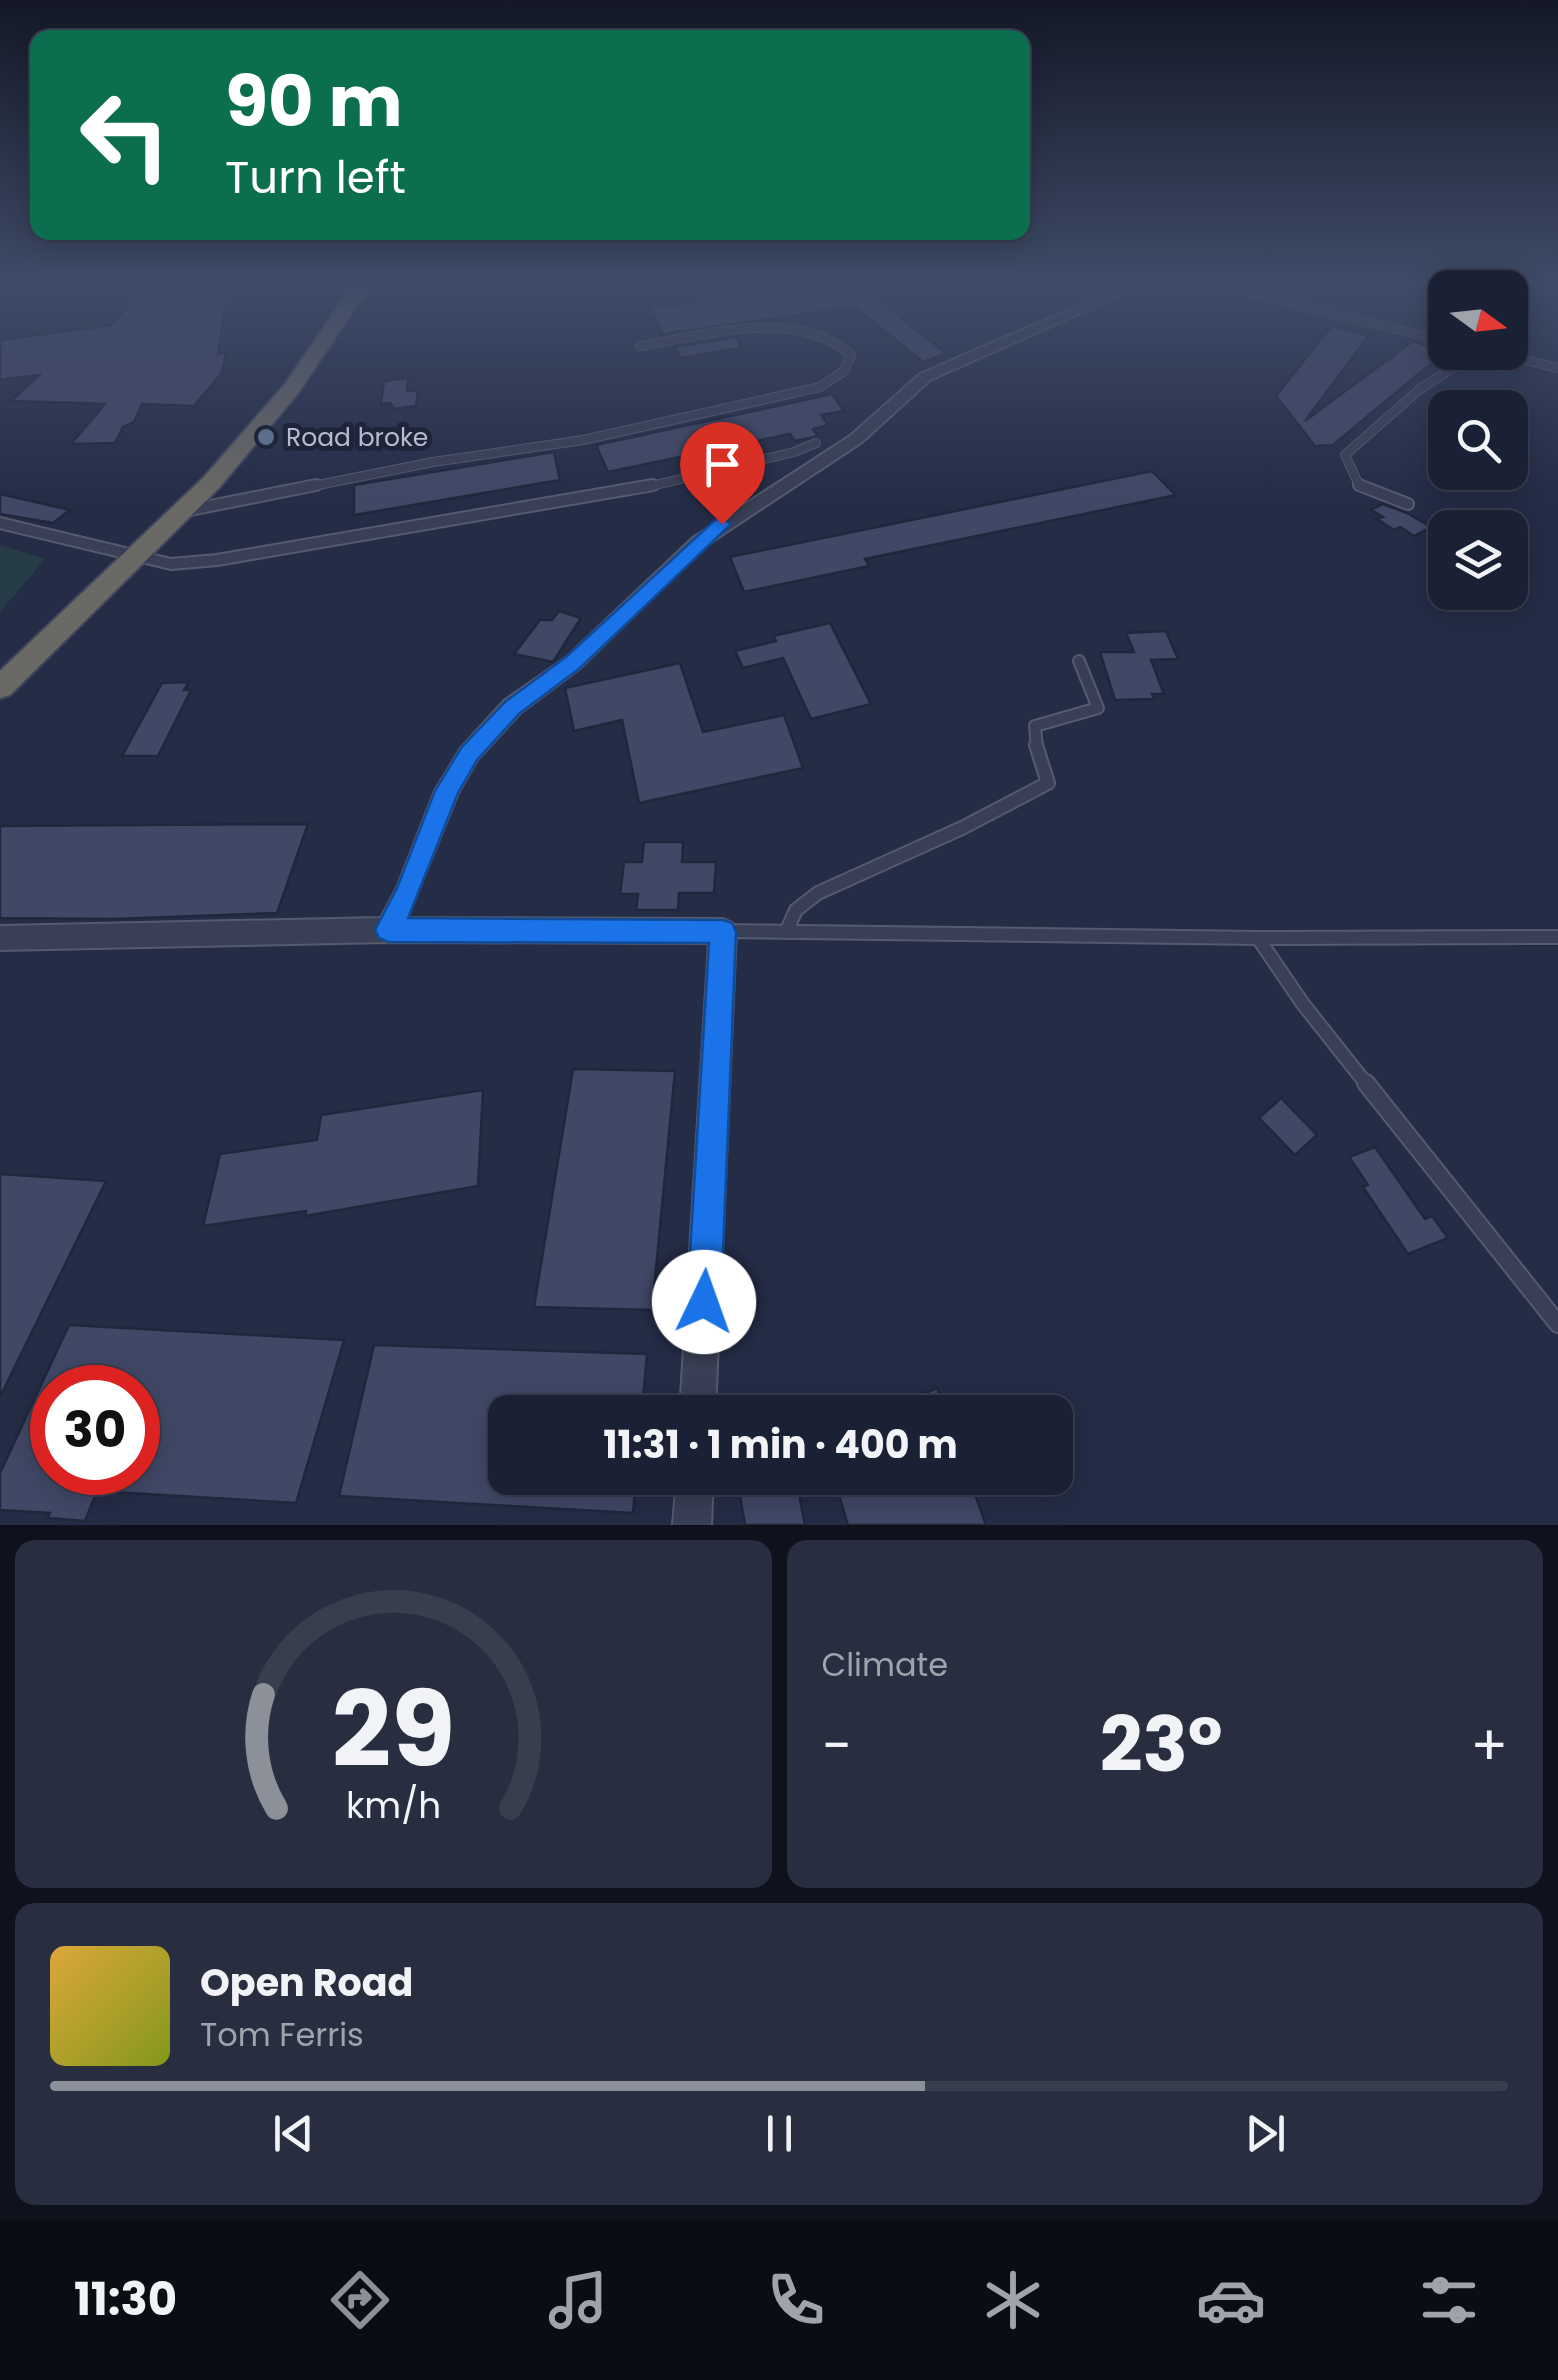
<!DOCTYPE html>
<meta charset="utf-8">
<style>
body{margin:0;font-family:Poppins,sans-serif;background:#282e40;color:#f1f3f6;height:100vh;display:flex;flex-direction:column;font-size:38px;white-space:nowrap}
*{box-sizing:border-box;margin:0}
p{font-size:32px;color:#a0a3ac}
.icon{flex:none;width:55px;height:55px;fill:none;stroke:currentColor;stroke-width:2;stroke-linecap:round;stroke-linejoin:round}
.map{position:relative;height:1525px;overflow:hidden}
.sheet{display:flex;flex-direction:column;gap:15px;padding:15px;background:#0f121d;flex:1}
.sheet>*{flex:none}
.hud{position:absolute;left:30px;top:30px;width:1000px;height:210px;border-radius:20px;box-shadow:0 5px 25px #0003,0 0 0 2px #393e4f;background:#0b6e4f;color:#fff;overflow:hidden}
.needle{width:65px;rotate:105deg}
.controls{position:absolute;left:1428px;top:270px;display:grid;gap:20px}
.controls a{display:grid;place-items:center;width:100px;height:100px;border-radius:20px;background:#1b2134;box-shadow:0 5px 25px #0003,0 0 0 2px #393e4f;font-size:50px}
.speed{position:absolute;left:30px;top:1365px;display:flex;gap:20px;font-size:50px;font-weight:700;text-align:center}
.speed>*{display:grid;place-content:center;width:130px;height:130px;border-radius:50%;background:#1b2134;box-shadow:0 5px 25px #0003,0 0 0 2px #393e4f;line-height:1}
.speed .limit{border:15px solid #d22;background:#fff;color:#111}
.pin{position:absolute;display:grid;place-items:center;width:85px;height:85px;color:#fff;margin:-102px -42px;border-radius:50% 50% 50% 0;rotate:-45deg;box-shadow:0 0 10px #0007}
.pin .icon{rotate:45deg}
.me{position:absolute;width:110px;margin:-55px;rotate:3deg;stroke-linejoin:round;filter:drop-shadow(0 0 8px #0008)}
.turn{display:flex;align-items:center;gap:35px;height:210px;padding:0 30px;font-size:45px}
.turn .icon{width:130px;height:130px;stroke-width:2.5}
.turn b{display:block;font-size:70px;line-height:85px}
.big{font-size:75px;font-weight:700;line-height:1.1}
.sheet .card{flex:1;display:flex;flex-direction:column;justify-content:center;gap:15px;min-width:0;padding:0 35px;border-radius:20px;background:#282e40}
.sheet .dial{align-items:center;gap:0}
.dial svg{height:260px;overflow:visible;fill:none;stroke:#393e4f;stroke-width:7;stroke-linecap:round;text-anchor:middle}
.dial text{fill:#f1f3f6;stroke:none}
.song{display:flex;align-items:center;gap:30px}
.cover{width:120px;height:120px;border-radius:15px;background:linear-gradient(135deg,hsl(40 70% 55%),hsl(70 70% 35%))}
.played{height:10px;border-radius:5px;background:linear-gradient(90deg,#8c9099 60%,#393e4f 60%)}
.keys{display:flex;justify-content:space-around;direction:ltr}
.heat{display:flex;justify-content:space-between;align-items:center;font-size:55px;direction:ltr}
.sheet .tiles{flex:1;display:grid;gap:15px;grid-template-columns:1fr 1fr}
.card:last-child{grid-column:span 2}
.trip{position:absolute;left:488px;top:1395px;width:585px;height:100px;border-radius:20px;background:#1b2134;box-shadow:0 5px 25px #0003,0 0 0 2px #393e4f;font-weight:700;line-height:100px;text-align:center}
.dock{display:flex;height:160px;justify-content:space-around;align-items:center;background:#0b0d15;color:#a0a3ac}
.dock .icon{width:70px;height:70px}
.dock .selected{color:#8c9099}
.dock b{font-size:45px;color:#f1f3f6}
.map>svg:first-child{display:block}
.green{fill:#263c47}
.building{fill:#414866;stroke:#20263c;stroke-width:2.5;fill-rule:evenodd}
.lines{fill:none;stroke-linecap:round;stroke-linejoin:round}
.service-far3-casing{stroke:#555a6f;stroke-width:10}
.service-far2-casing{stroke:#555a6f;stroke-width:14}
.service-far1-casing{stroke:#555a6f;stroke-width:16}
.service-casing{stroke:#555a6f;stroke-width:20}
.minor-casing{stroke:#555a6f;stroke-width:4}
.trunk-casing{stroke:#41475c;stroke-width:4}
.service-far3{stroke:#393f55;stroke-width:8}
.service-far2{stroke:#393f55;stroke-width:10}
.service-far1{stroke:#393f55;stroke-width:12}
.service{stroke:#393f55;stroke-width:16}
.minor{fill:#393f55;fill-rule:evenodd}
.trunk{fill:#6a6965;fill-rule:evenodd}
.route{fill:#1a73e8;stroke:#114b97;stroke-width:2.5}
.service-dot{fill:#5c6f8a;stroke:#1e243a;stroke-width:4}
.labels{text-anchor:middle;dominant-baseline:central;stroke-width:10;stroke-linejoin:round;paint-order:stroke}
.far-poi-label{font-size:25px;fill:#b7bbce;stroke:#1e243a;text-anchor:start}
</style>
<div class="map">
<svg width="1558" height="1525" viewBox="0 0 1558 1525">
<rect width="100%" height="100%" fill="#242c46"/>
<path class="green" d="M0,545L45,559L0,612Z"/>
<g class="building">
<path d="M144,287H229L218,354L226,353L222,373L194,406L142,404L134,422L123,427L115,443L71,444L105,404L11,401L39,375L0,380V340L111,325Z"/>
<path d="M717,287H826L827,291L862,287L947,354L923,362L855,307L663,334L649,308L725,298Z"/>
<path d="M1332,325L1368,336L1305,421L1413,341L1445,352L1333,445L1315,446L1276,396Z"/>
<path d="M737,337L741,348L723,351L680,358L675,347Z"/>
<path d="M408,378L407,391L418,390L416,406L394,409L390,403L381,404L384,381Z"/>
<path d="M832,394L844,411L821,415L828,425L813,429L818,436L809,438L795,441L790,434L608,472L596,445Z"/>
<path d="M554,452L560,480L354,515V485Z"/>
<path d="M1152,471L1176,495L865,559L869,566L744,592L730,557Z"/>
<path d="M0,494L70,510L53,523L0,514Z"/>
<path d="M1383,504L1407,513L1431,527L1414,536L1400,527L1394,530L1377,519L1383,517L1371,510Z"/>
<path d="M559,611L581,618L553,662L514,654L540,620H552Z"/>
<path d="M830,623L871,704L811,719L783,658L743,668L735,651L776,641L773,636Z"/>
<path d="M1166,631L1178,659L1151,660L1164,694H1152L1155,699L1115,700L1100,652H1134L1126,633Z"/>
<path d="M680,663L703,732L784,715L803,768L639,803L622,720L574,731L565,688Z"/>
<path d="M189,682L184,690H191L158,756H122L162,683Z"/>
<path d="M308,824L277,913L112,919L0,918V826Z"/>
<path d="M644,842H683L682,862H716L714,893H679L678,910H636L638,894H620L624,862H642Z"/>
<path d="M573,1069L675,1071L652,1310L534,1307Z"/>
<path d="M483,1090L478,1186L305,1216L306,1211L203,1226L220,1154L317,1140L321,1115Z"/>
<path d="M1281,1098L1317,1135L1295,1155L1259,1118Z"/>
<path d="M1375,1147L1425,1219L1432,1216L1448,1238L1408,1254L1363,1187L1368,1185L1349,1157Z"/>
<path d="M0,1174L106,1181L0,1397Z"/>
<path d="M69,1325L344,1340L296,1503L97,1491L85,1521L48,1518L50,1513L0,1510V1473ZM52,1388H138V1472H52Z"/>
<path d="M374,1345L647,1354L642,1412H505V1478H636L633,1513L339,1496Z"/>
<path d="M937,1388L946,1412H880Z"/>
<path d="M737,1478H796L805,1525H745Z"/>
<path d="M834,1478H969L986,1525H848Z"/>
</g>
<g class="lines">
<g class="service-far3-casing">
<g id="service-far3">
<path d="M1226,287L1445,341"/>
<path d="M1491,352L1558,368"/>
<path d="M303,488L433,462L583,440L820,387L844,371L851,355C796,306 706,335 640,346"/>
<path d="M643,488L794,452L816,443"/>
<path d="M1366,488L1359,485L1345,455L1420,389L1478,352"/>
</g>
</g>
<g class="service-far2-casing">
<g id="service-far2">
<path d="M1359,485L1408,504"/>
<path d="M185,511L316,485"/>
<path d="M0,523L171,564L217,560L653,485"/>
<path d="M1037,748L1035,726L1098,708L1079,661"/>
</g>
</g>
<g class="service-far1-casing">
<g id="service-far1">
<path d="M723,931L1258,938L1558,937"/>
<path d="M786,932L796,910L818,893L962,828L1048,783L1036,745"/>
<path d="M1258,938L1303,1004L1368,1086"/>
</g>
</g>
<g class="service-casing">
<path id="service" d="M1366,1083L1558,1324"/>
</g>
<g class="minor-casing">
<g id="minor">
<path d="M1122,287H1139L930,380L862,442L705,546L580,668L520,713L477,760L458,793L407,918L723,919L732,923L736,931L715,1412H680L709,943L388,942L0,950V926L381,918L397,888L435,791L461,748L504,701L566,658L693,538L850,436L920,374Z"/>
<path d="M677,1478H713L711,1525H673Z"/>
</g>
</g>
<g class="trunk-casing">
<path id="trunk" d="M351,287H369L299,392L219,488L10,695L0,698V671L203,478L285,384Z"/>
</g>
<use href="#service-far3" class="service-far3"/>
<use href="#service-far2" class="service-far2"/>
<use href="#service-far1" class="service-far1"/>
<use href="#service" class="service"/>
<use href="#minor" class="minor"/>
<use href="#trunk" class="trunk"/>
</g>
<linearGradient id="sky" x2="0" y2="1"><stop stop-color="#141826"/><stop offset="0.57" stop-color="#3f4b68"/><stop offset="1" stop-color="#3f4b68" stop-opacity="0"/></linearGradient>
<rect width="1558" height="500" fill="url(#sky)"/>
<path class="route" d="M722,518L731,524L728,527L580,668L520,713L477,760L458,793L408,918L723,920L732,923L736,932L721,1302L716,1313L704,1318L692,1313L687,1302L709,943L388,942L379,938L375,930L397,888L435,791L461,748L505,702L566,657L715,520Z"/>
<circle class="service-dot" cx="266" cy="437" r="10"/>
<g class="labels">
<g class="far-poi-label">
<text x="286" y="437">Road broke</text>
</g>
</g>
</svg>
<div class="controls">
<a><svg class="needle" viewBox="-14 -14 28 28"><path d="M0-13l5 13h-10z" fill="#e53935"/><path d="M0 13l5-13h-10z" fill="#a0a3ac"/></svg></a>
<a><svg class="icon" aria-label="search" viewBox="0 0 24 24"><circle cx="10" cy="10" r="6"/><path d="M15 15l6 6"/></svg></a>
<a><svg class="icon" aria-label="layers" viewBox="0 0 24 24"><path d="M12 4l9 5-9 5-9-5zM3 14l9 5 9-5"/></svg></a>
</div>
<div class="speed"><div class="limit">30</div></div>
<div class="pin" style="left:722px;top:524px;background:#d93025"><svg class="icon" aria-label="arrive" viewBox="0 0 24 24"><path d="M6 21V4h12l-3 4 3 4H6"/></svg></div>
<svg class="me" style="left:704px;top:1302px" viewBox="-20 -20 40 40"><circle r="19" fill="#fff"/><path d="M0-13L10 11 0 6-10 11z" fill="#1a73e8"/></svg>
<div class="trip">11:31 · 1 min · 400 m</div>
<div class="hud">
<div class="turn"><svg class="icon" aria-label="left" viewBox="0 0 24 24"><path d="M17 20v-9H6M10 6l-5 5 5 5"/></svg><div><b>90 m</b>Turn left</div></div>
</div>
</div>
<section class="sheet">
<div class="tiles">
<div class="card dial"><svg viewBox="0 0 100 80">
<path d="M14 69A42 42 0 1 1 86 69"/>
<path d="M14 69A42 42 0 0 1 10 34" stroke="#8c9099"/>
<text x="50" y="56" font-size="32" font-weight="700">29</text>
<text x="50" y="72" font-size="11">km/h</text>
</svg></div>
<div class="card"><p>Climate</p>
<div class="heat"><a>−</a><b class="big">23°</b><a>+</a></div>
</div>
<div class="card">
<div class="song"><i class="cover"></i><div><b>Open Road</b><p>Tom Ferris</p></div></div>
<div class="played"></div>
<div class="keys"><svg class="icon" aria-label="previous" viewBox="0 0 24 24"><path d="M18 5L8 12l10 7zM5 5v14"/></svg><svg class="icon" aria-label="pause" viewBox="0 0 24 24"><path d="M8 5v14M16 5v14"/></svg><svg class="icon" aria-label="next" viewBox="0 0 24 24"><path d="M6 5l10 7-10 7zM19 5v14"/></svg></div>
</div>
</div>
</section>
<nav class="dock">
<b>11:30</b>
<svg class="icon selected" aria-label="directions" viewBox="0 0 24 24"><path d="M12 3l9 9-9 9-9-9zM9 14v-3h6M13 9l2 2-2 2"/></svg>
<svg class="icon" aria-label="music" viewBox="0 0 24 24"><path d="M9 18V5l10-2v13"/><circle cx="6" cy="18" r="3"/><circle cx="16" cy="16" r="3"/></svg>
<svg class="icon" aria-label="phone" viewBox="0 0 24 24"><path d="M5 4h4l2 5-3 2q2 4 5 5l2-3 5 2v4C11 20 4 13 5 4z"/></svg>
<svg class="icon" aria-label="climate" viewBox="0 0 24 24"><path d="M12 3v18M4 7l16 10M4 17L20 7"/></svg>
<svg class="icon" aria-label="car" viewBox="0 0 24 24"><path d="M5 17H2v-5l4-1 3-4h7l3 4 3 1v5h-3M9 17h6M6 11h13"/><circle cx="7" cy="17" r="2"/><circle cx="17" cy="17" r="2"/></svg>
<svg class="icon" aria-label="filters" viewBox="0 0 24 24"><path d="M4 7h16M4 17h16"/><circle cx="9" cy="7" r="2"/><circle cx="15" cy="17" r="2"/></svg>
</nav>
